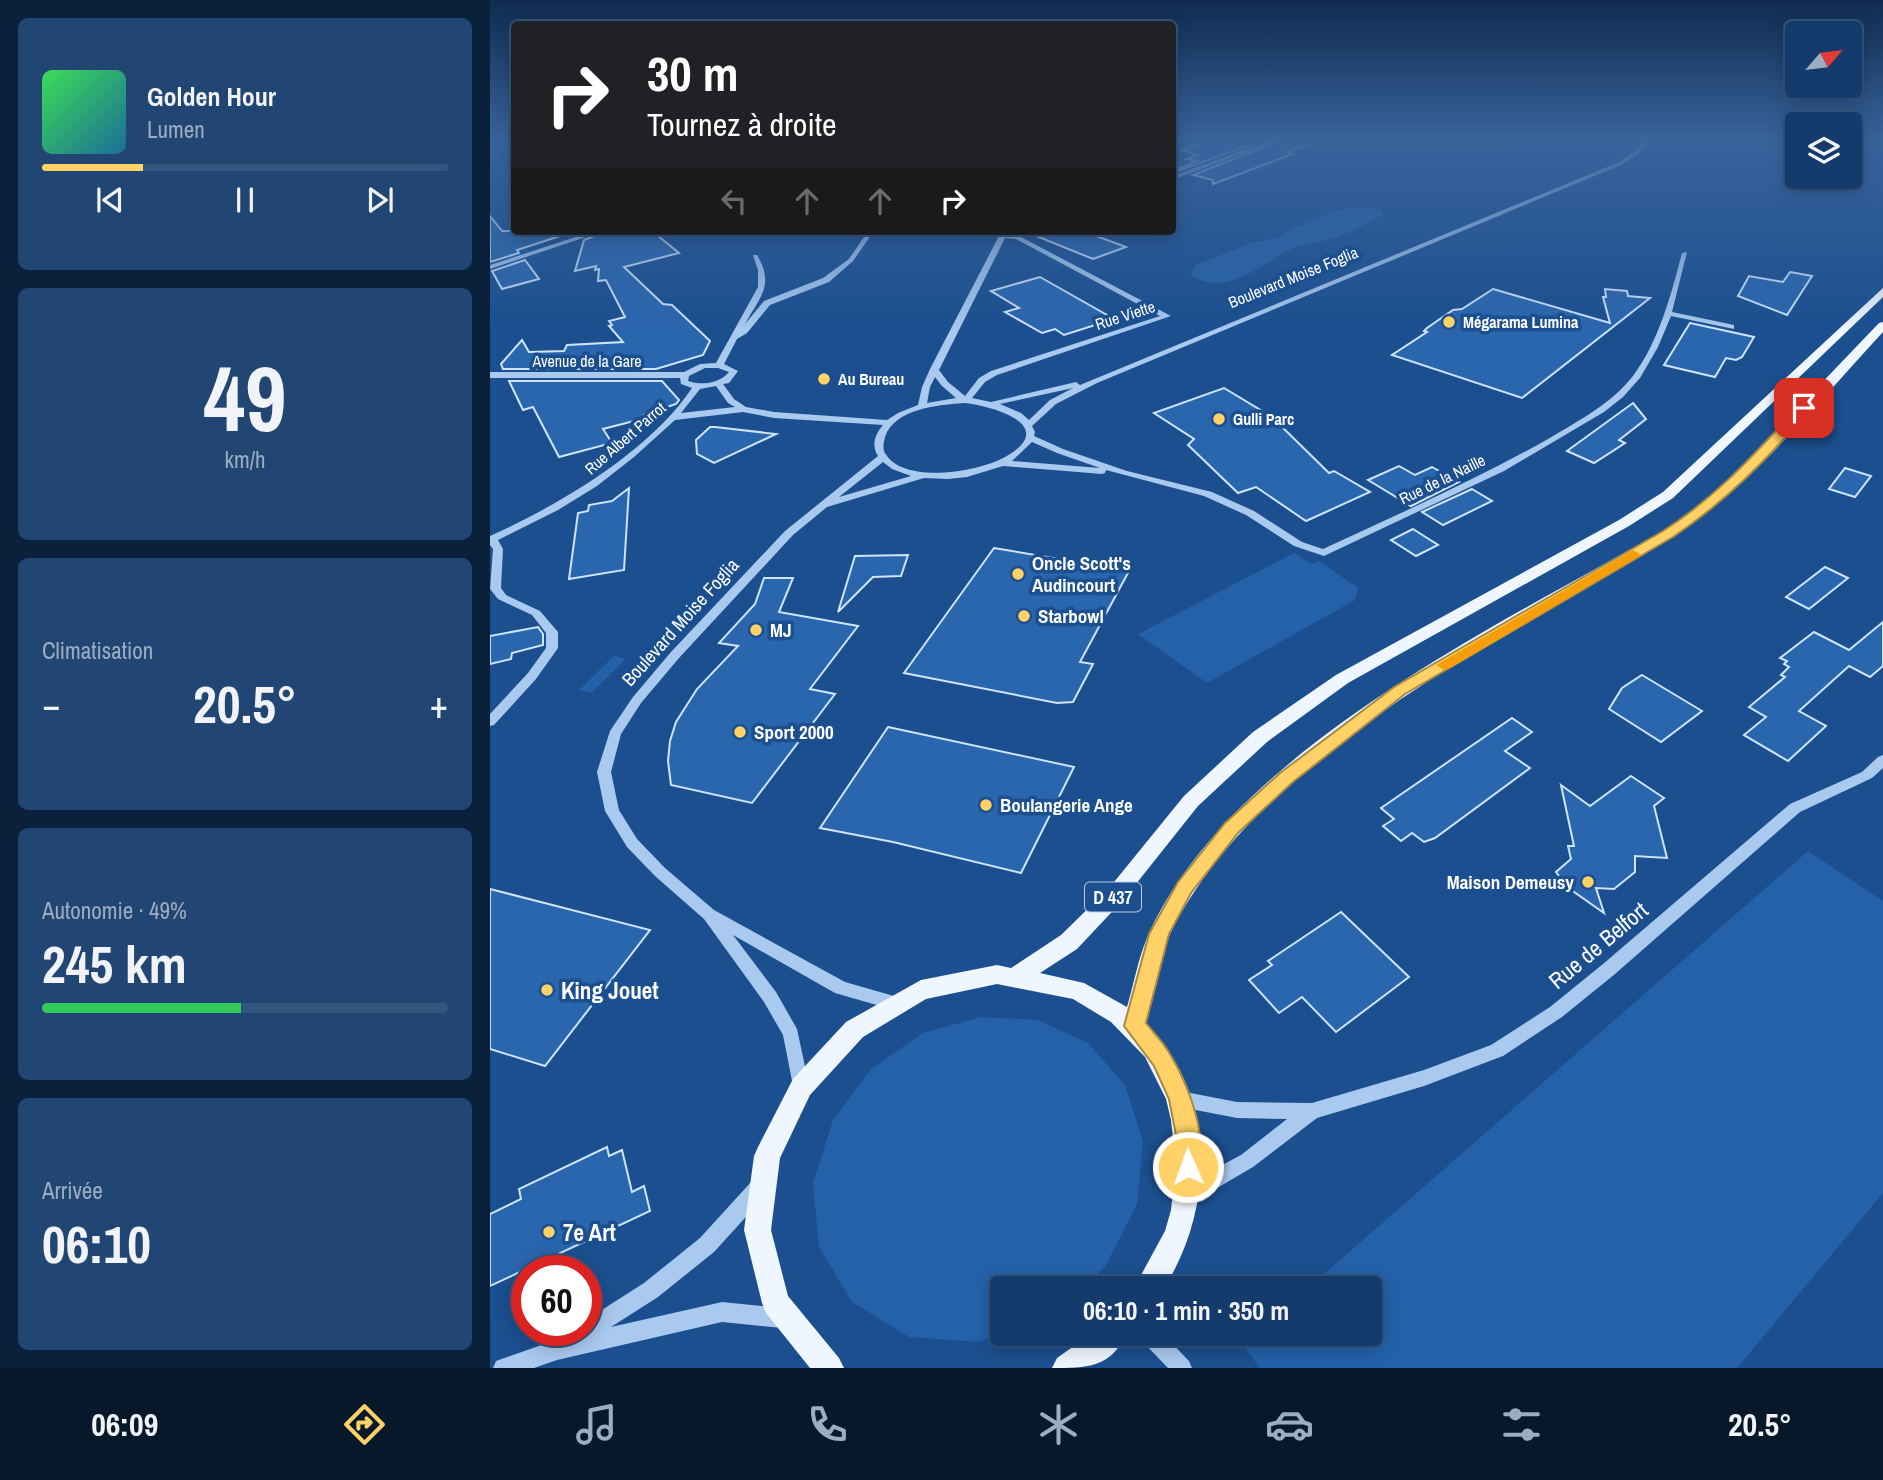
<!DOCTYPE html>
<html lang="fr">
<meta charset="utf-8">
<style>
body{margin:0;font-family:"Archivo Narrow",sans-serif;background:#214673;color:#f1f3f6;height:100vh;display:flex;flex-direction:column;font-size:26px;white-space:nowrap}
*{box-sizing:border-box;margin:0}
p{font-size:23px;color:#9dadc1}
.icon{flex:none;width:38px;height:38px;fill:none;stroke:currentColor;stroke-width:2;stroke-linecap:round;stroke-linejoin:round}
.map{position:relative;flex:1;overflow:hidden}
.drawer{display:flex;flex-direction:column;gap:18px;padding:18px;background:#0b203b;width:490px}
.drawer>*{flex:none}
.hud{position:absolute;left:21px;top:21px;width:665px;height:214px;border-radius:7px;box-shadow:0 4px 18px #0003,0 0 0 2px #33557e;background:#202124;color:#fff;overflow:hidden}
.needle{width:46px;rotate:62deg}
.tools{position:absolute;left:1295px;top:21px;display:grid;gap:14px}
.tools a{display:grid;place-items:center;width:77px;height:77px;border-radius:7px;background:#143b6b;box-shadow:0 4px 18px #0003,0 0 0 2px #33557e;font-size:35px}
.speed{position:absolute;left:21px;top:1255px;display:flex;gap:14px;font-size:35px;font-weight:700;text-align:center}
.speed>*{display:grid;place-content:center;width:91px;height:91px;border-radius:50%;background:#143b6b;box-shadow:0 4px 18px #0003,0 0 0 2px #33557e;line-height:1}
.speed .limit{border:10px solid #d22;background:#fff;color:#111}
.pin{position:absolute;display:grid;place-items:center;width:60px;height:60px;color:#fff;margin:-30px;border-radius:14px;box-shadow:0 4px 10px #0006}
.me{position:absolute;width:77px;margin:-38px;rotate:358deg;stroke-linejoin:round;filter:drop-shadow(0 0 5px #0008)}
.turn{display:flex;align-items:center;gap:24px;height:147px;padding:0 21px;font-size:32px}
.turn .icon{width:91px;height:91px;stroke-width:2.5}
.turn b{display:block;font-size:49px;line-height:60px}
.lanes{display:flex;align-items:center;height:66px;padding:0 21px;background:#0003;justify-content:center;gap:35px;direction:ltr}
.lanes .off{opacity:.35}
.big{font-size:52px;font-weight:700;line-height:1.1}
.drawer .card{flex:1;display:flex;flex-direction:column;justify-content:center;gap:10px;min-width:0;padding:0 24px;border-radius:10px;background:#214673}
.drawer .dial{align-items:center;gap:0}
.dial b{font-size:91px;line-height:1}
.song{display:flex;align-items:center;gap:21px}
.cover{width:84px;height:84px;border-radius:10px;background:linear-gradient(135deg,hsl(130 70% 55%),hsl(200 70% 35%))}
.played{height:7px;border-radius:4px;background:linear-gradient(90deg,#ffd166 25%,#33557e 25%)}
.keys{display:flex;justify-content:space-around;direction:ltr}
.heat{display:flex;justify-content:space-between;align-items:center;font-size:38px;direction:ltr}
.charge{height:10px;border-radius:5px;background:linear-gradient(90deg,#34c759 49%,#33557e 0)}
.trip{position:absolute;left:500px;top:1276px;width:392px;height:70px;border-radius:7px;background:#143b6b;box-shadow:0 4px 18px #0003,0 0 0 2px #33557e;font-weight:700;line-height:70px;text-align:center}
.tabs{display:flex;height:112px;justify-content:space-around;align-items:center;background:#08182b;color:#9dadc1}
.tabs .icon{width:49px;height:49px}
.tabs .current{color:#ffd166}
.tabs b{font-size:32px;color:#f1f3f6}
main{display:flex;flex:1;min-height:0}
.map>svg:first-child{display:block}
.green{fill:#2461a8}
.building{fill:#2a66ad;stroke:#cfe3fa;stroke-width:2}
.lines{fill:none;stroke-linecap:round;stroke-linejoin:round}
.minor{fill:#a9c9ee;fill-rule:evenodd}
.major{fill:#f0f6ff;fill-rule:evenodd}
.route{fill:#ffd166;stroke:#a68842;stroke-width:2}
.slow{fill:#f59e0b}
.poi-dot{fill:#ffd166;stroke:#1b4f8f;stroke-width:2.5}
.labels{text-anchor:middle;dominant-baseline:central;stroke-width:7;stroke-linejoin:round;paint-order:stroke}
.far-street-label{font-size:16px;fill:#fff;stroke:#1b4f8f}
.far-poi-label{font-size:16px;font-weight:bold;fill:#fff;stroke:#1b4f8f;text-anchor:start}
.shield{fill:#1b4f8f;stroke:#bbcadd;stroke-width:2}
.shield-label{font-size:18px;font-weight:bold;fill:#fff}
.poi-label{font-size:19px;font-weight:bold;fill:#fff;stroke:#1b4f8f;text-anchor:start}
.street-label{font-size:19px;fill:#fff;stroke:#1b4f8f}
.near-street-label{font-size:23px;fill:#fff;stroke:#1b4f8f}
.near-poi-label{font-size:23px;font-weight:bold;fill:#fff;stroke:#1b4f8f;text-anchor:start}
</style>
<main>
<section class="drawer">
<div class="card">
<div class="song"><i class="cover"></i><div><b>Golden Hour</b><p>Lumen</p></div></div>
<div class="played"></div>
<div class="keys"><svg class="icon" aria-label="previous" viewBox="0 0 24 24"><path d="M18 5L8 12l10 7zM5 5v14"/></svg><svg class="icon" aria-label="pause" viewBox="0 0 24 24"><path d="M8 5v14M16 5v14"/></svg><svg class="icon" aria-label="next" viewBox="0 0 24 24"><path d="M6 5l10 7-10 7zM19 5v14"/></svg></div>
</div>
<div class="card dial"><b>49</b><p>km/h</p></div>
<div class="card"><p>Climatisation</p>
<div class="heat"><a>−</a><b class="big">20.5°</b><a>+</a></div>
</div>
<div class="card"><p>Autonomie · 49%</p><b class="big">245 km</b><div class="charge"></div></div>
<div class="card"><p>Arrivée</p><b class="big">06:10</b></div>
</section>
<div class="map">
<svg width="1393" height="1368" viewBox="0 0 1393 1368">
<rect width="100%" height="100%" fill="#1b4f8f"/>
<g class="green">
<path d="M873,207L891,210L892,215C878,222 863,231 848,237C835,242 819,242 806,247C775,260 737,300 701,275L705,265L764,242L787,239L802,229L848,210Z"/>
<path d="M804,553L822,564L829,561L868,588L865,600L717,683L648,634Z"/>
<path d="M124,656L136,659L101,693L89,690Z"/>
<path d="M1318,851L1393,901V1193L1247,1368H770L753,1345L766,1334H880V1288H818Z"/>
<path d="M491,1017L548,1020L598,1043L635,1085L653,1141L647,1204L615,1267L591,1288H513V1333L489,1342L419,1337L362,1302L329,1247L323,1183L343,1120L381,1069L433,1033Z"/>
</g>
<g class="building">
<path d="M724,138H778L688,171L684,170L707,161L697,159L708,155L692,150Z"/>
<path d="M797,138L829,140L797,152L803,154L723,184V180L703,175Z"/>
<path d="M0,216L12,231H69L70,236L27,250L29,253L0,262Z"/>
<path d="M117,231H162L189,253L134,267L173,304L182,305L220,341L213,355L166,369H13L11,364L32,340L39,352L74,351L77,345L133,342L119,326L122,325L119,321L135,317L116,280L108,281L109,269L105,270L106,266L85,271L94,240Z"/>
<path d="M534,231H593L636,247L603,259Z"/>
<path d="M35,260L49,279L12,289L2,271Z"/>
<path d="M1300,272L1322,276L1297,315L1248,296L1259,276L1293,282Z"/>
<path d="M550,277L624,319L574,335L565,329L552,333L515,312L529,308L501,291Z"/>
<path d="M1003,289L1120,323L1113,297H1116L1115,289L1137,291L1138,296L1160,298L1032,398L902,355L937,332L934,331L937,328L963,310L972,309Z"/>
<path d="M1200,323L1264,337L1252,357L1246,360L1236,358L1225,377L1174,365Z"/>
<path d="M19,381H172L189,400L186,404L154,415L156,418L113,429L122,443L69,457L43,407L33,410Z"/>
<path d="M734,388L782,417L839,473L844,471L880,492L816,521L766,487L748,493L698,445L704,439L664,413Z"/>
<path d="M1143,403L1156,419L1129,440L1135,443L1104,463L1077,451Z"/>
<path d="M220,427H225L286,434L224,463L207,454L206,440Z"/>
<path d="M909,466L925,475L942,467L969,482L921,506L878,480Z"/>
<path d="M1355,468L1381,476L1365,497L1339,489Z"/>
<path d="M139,488L134,570L79,579L88,513L98,511L99,505L122,501Z"/>
<path d="M982,489L1002,501L953,525L932,512Z"/>
<path d="M923,529L948,545L926,556L901,540Z"/>
<path d="M504,548L639,571L590,662L603,664L583,702L567,703L414,673Z"/>
<path d="M418,555L411,576L383,577L348,612L365,556Z"/>
<path d="M1335,567L1358,578L1319,609L1296,597Z"/>
<path d="M274,578H303L289,612L368,626L320,689L345,694L262,803L181,785L178,761L180,741L186,722L207,689L248,646L229,643L265,604Z"/>
<path d="M1393,622V666L1380,677L1359,666L1309,711L1336,726L1298,761L1254,735L1276,717L1259,707L1295,677L1291,675L1299,667L1294,664L1297,661L1290,658L1324,632L1359,650Z"/>
<path d="M48,627L53,634V645L22,653L21,659L0,664V636Z"/>
<path d="M1152,675L1212,711L1171,742L1119,709L1132,688Z"/>
<path d="M1022,718L1042,732L1015,751L1040,768L945,838L934,842L922,833L911,841L893,826L904,819L891,808Z"/>
<path d="M398,727L584,767L531,873L403,842L330,828Z"/>
<path d="M1141,776L1174,798L1164,806L1177,858L1145,856V872L1124,889L1106,888L1114,913L1077,887L1066,872L1081,859L1078,846H1084L1071,785L1100,806Z"/>
<path d="M0,889L160,930L55,1066L0,1049Z"/>
<path d="M851,912L919,977L846,1032L812,997L789,1013L759,980L782,965L778,961Z"/>
<path d="M117,1147L119,1156L132,1150L142,1192L154,1186L160,1211L0,1286V1214L31,1199L29,1189Z"/>
</g>
<g class="lines">
<g class="minor">
<path d="M786,138H795L682,180V176Z"/>
<path d="M1155,138H1161L1148,154L1131,165L607,383L566,404L542,426L545,432L544,436L573,449L637,471L722,492L764,511L812,542L833,549C909,514 985,480 1058,439C1088,421 1121,404 1143,376C1169,341 1181,295 1192,253L1197,252L1182,312L1244,325V329L1181,316L1168,347L1150,378L1133,397L1114,412L1014,471L834,556L804,546L756,515L714,496L616,470L615,473L612,474L513,466L477,477L458,479L434,478L337,507L303,535L189,658L151,703L131,734L121,772L129,810L147,839L175,868L224,910L355,982L404,996L410,998L412,1003L410,1008L404,1010L345,993L243,935L286,992L307,1029L319,1085L316,1091L310,1093L304,1091L293,1035L274,1002L214,919L165,876L137,847L115,811L107,772L120,731L143,697L181,652L295,531L388,456C381,446 385,434 393,425L284,418L253,412L185,420L144,457L107,486L68,510L8,540L13,549L11,588L16,595L50,611L68,632V648L46,679L4,725L0,726V714L38,673L56,648V633L42,615L8,599L0,589L3,549L0,545V536C69,505 159,452 202,388L191,384L190,378H0V372H194L210,364L226,363L268,287V270L263,255H267C285,285 270,297 255,324L274,301L333,278L359,259L378,231H384L363,261L339,282L280,305L257,333L247,339L234,364L248,371L239,383L233,384L244,399L256,407L284,412L397,420L408,413L428,405L432,387L440,369L509,236L512,231H518L517,234L529,236L681,316L507,375L495,382L482,398L501,402L586,382L590,385L1127,163L1144,152ZM515,238L526,239L670,316L501,371L489,378L475,396L458,382L449,370ZM215,368H228L239,372C230,383 212,386 198,381L199,376ZM445,377L452,386L466,398L437,403L440,387ZM226,386L238,403L245,407L191,413L210,389ZM583,388L560,400L539,420L531,413L510,404ZM474,403C504,406 570,426 515,457C489,472 413,485 395,453C392,448 394,442 395,437C405,408 449,405 474,403ZM542,442L567,453L610,468L522,461ZM393,462L402,469L421,476L349,497Z"/>
<path d="M104,231H114L0,269V265Z"/>
<path d="M1393,755V768L1382,778L1310,812L1125,974L1072,1017L1013,1056L934,1086L827,1118L763,1167L705,1201L698,1203L691,1201L689,1194L691,1187L751,1155L797,1119L747,1118L690,1107L684,1105L681,1099L684,1093L690,1091L747,1102L822,1103L934,1070L1001,1045L1060,1007L1113,964L1300,804L1372,772L1388,757Z"/>
<path d="M268,1180L275,1182L277,1189L275,1196L224,1252L168,1297L121,1327L232,1302L292,1308L299,1311L302,1318L299,1325L292,1328L232,1322L67,1360L44,1368H3L6,1361L69,1339L80,1330H96V1320L154,1283L210,1238L261,1182Z"/>
<path d="M649,1334H673L699,1361L702,1368H678L652,1341Z"/>
</g>
<g class="major">
<path d="M1393,288V297L1183,498L1139,526L858,683L777,742L708,806L634,899L587,949L550,973L594,983L637,1007C644,983 649,954 660,931C745,750 1006,627 1173,531L1206,509L1234,485L1389,323L1393,322V332C1327,403 1264,483 1183,537C1017,635 770,754 681,932C669,957 664,996 656,1024C727,1094 725,1208 674,1288H644L675,1231L681,1210L686,1165L681,1120L676,1099L655,1057L621,1022L583,999L507,984L436,999L373,1037L320,1095L290,1158L281,1230L298,1296L349,1358L354,1368H320L276,1313L272,1303L254,1230L264,1156L268,1147L303,1079L356,1022L431,980L507,965L521,968L571,935L620,887L694,796L763,732L846,675L1129,520L1173,492Z"/>
<path d="M601,1334H636C621,1368 596,1368 562,1368L567,1358Z"/>
</g>
</g>
<linearGradient id="sky" x2="0" y2="1"><stop stop-color="#0f2b4f"/><stop offset="0.42" stop-color="#39639b"/><stop offset="1" stop-color="#39639b" stop-opacity="0"/></linearGradient>
<rect width="1393" height="330" fill="url(#sky)"/>
<path class="route" d="M1310,405L1320,408C1281,457 1235,502 1183,537L915,694L803,782L748,833L701,893L679,934L656,1023C664,1033 674,1043 680,1054C698,1084 721,1141 706,1175L698,1179L690,1175L686,1167L687,1140L679,1099L664,1066L634,1026L659,934L688,882L735,823L790,773L904,687L1173,531C1229,495 1265,453 1310,405Z"/>
<path class="slow" d="M1143,550L1150,554L1148,557L960,668L954,670L946,665Z"/>
<g class="poi-dot">
<circle cx="959" cy="322" r="7"/>
<circle cx="334" cy="379" r="7"/>
<circle cx="729" cy="419" r="7"/>
<circle cx="528" cy="574" r="7"/>
<circle cx="534" cy="616" r="7"/>
<circle cx="266" cy="630" r="7"/>
<circle cx="250" cy="732" r="7"/>
<circle cx="496" cy="805" r="7"/>
<circle cx="1098" cy="882" r="7"/>
<circle cx="57" cy="990" r="7"/>
<circle cx="59" cy="1232" r="7"/>
</g>
<g class="labels">
<g class="far-street-label">
<text transform="translate(803 277) rotate(-22)">Boulevard Moise Foglia</text>
<text transform="translate(635 315) rotate(-18)">Rue Viette</text>
<text x="97" y="361">Avenue de la Gare</text>
<text transform="translate(135 438) rotate(-41)">Rue Albert Parrot</text>
<text transform="translate(952 479) rotate(-26)">Rue de la Naille</text>
</g>
<g class="far-poi-label">
<text x="973" y="322">Mégarama Lumina</text>
<text x="348" y="379">Au Bureau</text>
<text x="743" y="419">Gulli Parc</text>
</g>
<rect class="shield" x="595" y="882.5" width="56" height="29" rx="5"/>
<g class="shield-label">
<text x="623" y="897">D 437</text>
</g>
<g class="poi-label">
<text x="542" y="563">Oncle Scott's<tspan x="542" dy="22">Audincourt</tspan></text>
<text x="548" y="616">Starbowl</text>
<text x="280" y="630">MJ</text>
<text x="264" y="732">Sport 2000</text>
<text x="510" y="805">Boulangerie Ange</text>
<text x="1084" y="882" text-anchor="end">Maison Demeusy</text>
</g>
<g class="street-label">
<text transform="translate(190 622) rotate(-48)">Boulevard Moise Foglia</text>
</g>
<g class="near-street-label">
<text transform="translate(1108 945) rotate(-40)">Rue de Belfort</text>
</g>
<g class="near-poi-label">
<text x="71" y="990">King Jouet</text>
<text x="73" y="1232">7e Art</text>
</g>
</g>
</svg>
<div class="tools">
<a><svg class="needle" viewBox="-14 -14 28 28"><path d="M0-13l5 13h-10z" fill="#e53935"/><path d="M0 13l5-13h-10z" fill="#9dadc1"/></svg></a>
<a><svg class="icon" aria-label="layers" viewBox="0 0 24 24"><path d="M12 4l9 5-9 5-9-5zM3 14l9 5 9-5"/></svg></a>
</div>
<div class="speed"><div class="limit">60</div></div>
<div class="pin" style="left:1314px;top:408px;background:#d93025"><svg class="icon" aria-label="arrive" viewBox="0 0 24 24"><path d="M6 21V4h12l-3 4 3 4H6"/></svg></div>
<svg class="me" style="left:698px;top:1167px" viewBox="-20 -20 40 40"><circle r="17" fill="#ffd166" stroke="#fff" stroke-width="3"/><path d="M0-11L8 9 0 5-8 9z" fill="#fff"/></svg>
<div class="trip">06:10 · 1 min · 350 m</div>
<div class="hud">
<div class="turn"><svg class="icon" aria-label="right" viewBox="0 0 24 24"><path d="M7 20v-9h11M14 6l5 5-5 5"/></svg><div><b>30 m</b>Tournez à droite</div></div>
<div class="lanes"><svg class="icon off" aria-label="left" viewBox="0 0 24 24"><path d="M17 20v-9H6M10 6l-5 5 5 5"/></svg><svg class="icon off" aria-label="ahead" viewBox="0 0 24 24"><path d="M12 20V5M6 11l6-6 6 6"/></svg><svg class="icon off" aria-label="ahead" viewBox="0 0 24 24"><path d="M12 20V5M6 11l6-6 6 6"/></svg><svg class="icon" aria-label="right" viewBox="0 0 24 24"><path d="M7 20v-9h11M14 6l5 5-5 5"/></svg></div>
</div>
</div>
</main>
<nav class="tabs">
<b>06:09</b>
<svg class="icon current" aria-label="directions" viewBox="0 0 24 24"><path d="M12 3l9 9-9 9-9-9zM9 14v-3h6M13 9l2 2-2 2"/></svg>
<svg class="icon" aria-label="music" viewBox="0 0 24 24"><path d="M9 18V5l10-2v13"/><circle cx="6" cy="18" r="3"/><circle cx="16" cy="16" r="3"/></svg>
<svg class="icon" aria-label="phone" viewBox="0 0 24 24"><path d="M5 4h4l2 5-3 2q2 4 5 5l2-3 5 2v4C11 20 4 13 5 4z"/></svg>
<svg class="icon" aria-label="climate" viewBox="0 0 24 24"><path d="M12 3v18M4 7l16 10M4 17L20 7"/></svg>
<svg class="icon" aria-label="car" viewBox="0 0 24 24"><path d="M5 17H2v-5l4-1 3-4h7l3 4 3 1v5h-3M9 17h6M6 11h13"/><circle cx="7" cy="17" r="2"/><circle cx="17" cy="17" r="2"/></svg>
<svg class="icon" aria-label="filters" viewBox="0 0 24 24"><path d="M4 7h16M4 17h16"/><circle cx="9" cy="7" r="2"/><circle cx="15" cy="17" r="2"/></svg>
<b>20.5°</b>
</nav>
